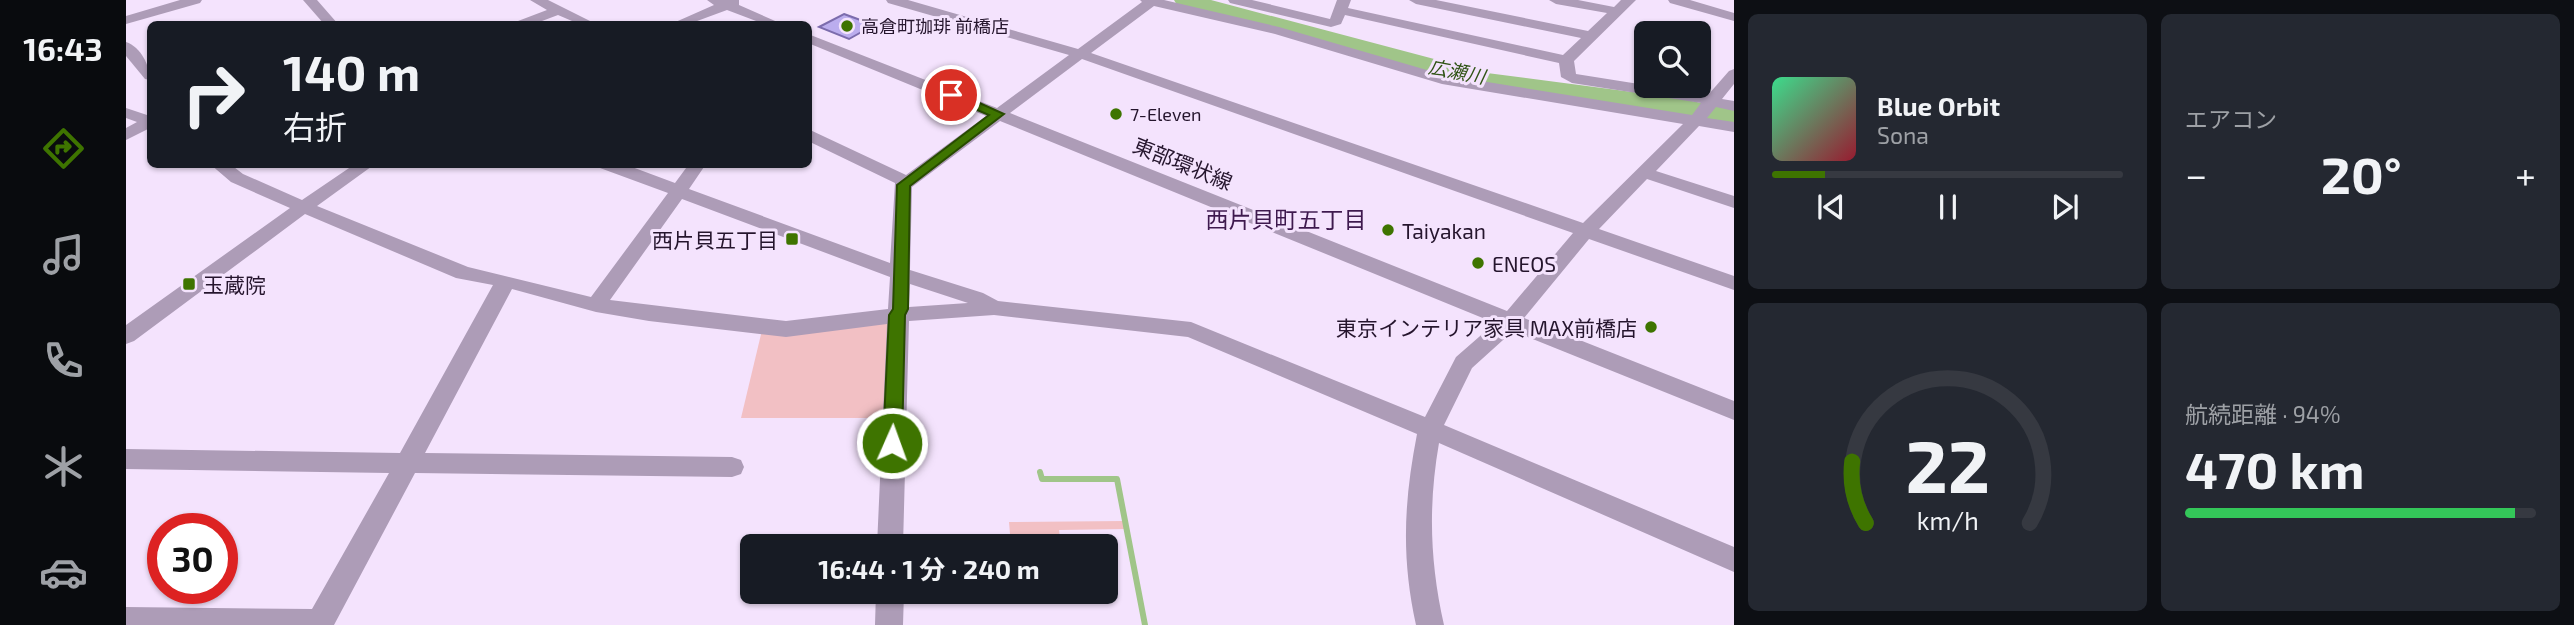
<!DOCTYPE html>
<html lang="ja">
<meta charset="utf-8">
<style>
body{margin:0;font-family:"Exo 2","Noto Sans JP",sans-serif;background:#242831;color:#f1f3f6;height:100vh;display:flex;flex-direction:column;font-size:26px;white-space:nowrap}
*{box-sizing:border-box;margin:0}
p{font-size:23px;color:#9ea1a6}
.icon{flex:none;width:38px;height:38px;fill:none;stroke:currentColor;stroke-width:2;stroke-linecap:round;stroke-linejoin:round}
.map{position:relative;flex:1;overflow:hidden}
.sheet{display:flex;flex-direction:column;gap:14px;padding:14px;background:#0d0f14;width:840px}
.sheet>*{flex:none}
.hud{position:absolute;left:21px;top:21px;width:665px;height:147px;border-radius:10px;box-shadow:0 2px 5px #0004;background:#171b24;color:#f1f3f6;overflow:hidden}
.tools{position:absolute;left:1508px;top:21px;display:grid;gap:14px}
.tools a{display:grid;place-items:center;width:77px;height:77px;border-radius:10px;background:#171b24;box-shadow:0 2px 5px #0004;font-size:35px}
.speed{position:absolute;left:21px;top:513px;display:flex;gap:14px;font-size:35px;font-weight:700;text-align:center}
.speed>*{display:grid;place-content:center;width:91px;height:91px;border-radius:50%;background:#171b24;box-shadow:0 2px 5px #0004;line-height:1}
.speed .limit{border:10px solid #d22;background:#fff;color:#111}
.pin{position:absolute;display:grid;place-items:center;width:60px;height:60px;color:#fff;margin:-30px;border:4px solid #fff;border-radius:50%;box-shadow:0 2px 7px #0007}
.me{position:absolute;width:77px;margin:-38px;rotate:2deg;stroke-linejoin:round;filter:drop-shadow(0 0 5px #0008)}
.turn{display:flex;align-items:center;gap:24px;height:147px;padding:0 21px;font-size:32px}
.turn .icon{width:91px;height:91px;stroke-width:2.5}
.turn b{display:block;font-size:49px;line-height:60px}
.big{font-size:52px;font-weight:700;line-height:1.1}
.sheet .widget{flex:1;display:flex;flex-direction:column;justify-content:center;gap:10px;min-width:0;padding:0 24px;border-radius:10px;background:#242831}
.sheet .dial{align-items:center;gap:0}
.dial svg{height:182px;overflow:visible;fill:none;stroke:#363941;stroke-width:7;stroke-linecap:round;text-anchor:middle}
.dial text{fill:#f1f3f6;stroke:none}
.song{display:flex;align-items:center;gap:21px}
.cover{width:84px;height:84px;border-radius:10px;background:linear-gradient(135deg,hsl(150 70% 55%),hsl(350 70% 35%))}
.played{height:7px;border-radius:4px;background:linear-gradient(90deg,#3e7400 15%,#363941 15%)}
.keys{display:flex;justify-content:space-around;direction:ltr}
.heat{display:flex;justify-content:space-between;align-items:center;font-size:38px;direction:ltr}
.charge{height:10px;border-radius:5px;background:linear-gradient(90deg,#34c759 94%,#363941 0)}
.sheet .tiles{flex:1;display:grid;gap:14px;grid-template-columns:repeat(2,1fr)}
.trip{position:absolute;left:614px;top:534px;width:378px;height:70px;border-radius:10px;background:#171b24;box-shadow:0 2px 5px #0004;font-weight:700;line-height:70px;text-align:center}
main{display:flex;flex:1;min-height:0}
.tabs{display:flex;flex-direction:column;width:126px;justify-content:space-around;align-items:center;background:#090b0e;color:#9ea1a6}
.tabs .icon{width:49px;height:49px}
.tabs .selected{color:#3e7400}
.tabs b{font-size:32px;color:#f1f3f6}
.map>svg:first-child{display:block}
.green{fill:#f2c0c4}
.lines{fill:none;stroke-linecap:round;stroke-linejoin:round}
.stream{stroke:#a0c589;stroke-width:6}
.river{fill:#a0c589;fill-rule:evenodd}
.building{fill:#bbadee;stroke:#7c6cad;stroke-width:2}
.minor{fill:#ad9cb7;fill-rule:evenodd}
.route{fill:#3e7400;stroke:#284b00;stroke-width:2}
.poi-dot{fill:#3e7400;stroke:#f4e3fd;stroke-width:2.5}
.labels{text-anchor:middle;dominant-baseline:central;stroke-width:6;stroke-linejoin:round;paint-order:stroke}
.far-poi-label{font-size:18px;fill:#25152d;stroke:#f4e3fd;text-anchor:start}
.far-water-label{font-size:19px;font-style:italic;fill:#315416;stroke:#f4e3fd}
.street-label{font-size:21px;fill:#25152d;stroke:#f4e3fd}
.poi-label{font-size:21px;fill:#25152d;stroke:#f4e3fd;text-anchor:start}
.neighbourhood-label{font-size:23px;fill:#3e194e;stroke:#f4e3fd}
</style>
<main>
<nav class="tabs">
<b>16:43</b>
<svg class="icon selected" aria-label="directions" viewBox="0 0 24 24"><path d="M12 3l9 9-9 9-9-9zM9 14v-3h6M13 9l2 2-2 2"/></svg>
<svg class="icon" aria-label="music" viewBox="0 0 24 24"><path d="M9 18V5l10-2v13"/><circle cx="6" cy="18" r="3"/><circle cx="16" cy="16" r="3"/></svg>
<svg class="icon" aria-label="phone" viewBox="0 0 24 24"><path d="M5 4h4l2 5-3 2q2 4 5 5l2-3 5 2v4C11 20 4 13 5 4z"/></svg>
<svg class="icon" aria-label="climate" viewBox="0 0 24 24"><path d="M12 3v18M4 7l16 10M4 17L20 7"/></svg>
<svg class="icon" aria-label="car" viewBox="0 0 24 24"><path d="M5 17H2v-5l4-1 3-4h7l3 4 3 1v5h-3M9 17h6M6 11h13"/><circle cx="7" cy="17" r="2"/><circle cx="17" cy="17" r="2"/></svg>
</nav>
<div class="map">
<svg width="1608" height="625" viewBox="0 0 1608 625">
<rect width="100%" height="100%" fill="#f4e3fd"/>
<g class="green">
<path d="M771,315L767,418H615L637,326Z"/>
<path d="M998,521L1000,529L933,530L935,546H885L883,522Z"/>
</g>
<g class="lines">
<path class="stream" d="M914,472L916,479H991L1019,625"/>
<path class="river" d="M1048,0H1085L1361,73L1552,98L1608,110V126L1552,114L1361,87L1319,78L1182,38L1051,5Z"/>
</g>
<path class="building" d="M718,14L748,25L723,39L693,27Z"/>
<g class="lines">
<g class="minor">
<path d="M54,0H76L74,3L0,24V16Z"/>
<path d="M177,0H191L212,24H198Z"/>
<path d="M404,0H422L470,24H453L432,15L408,24H390L392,21L421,10Z"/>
<path d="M581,0H613V5L656,24H638L601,10L563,24H545L588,5Z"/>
<path d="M760,0H782L952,49L1016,2L1014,0H1038L1153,27L1318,75L1566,115L1575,103L1446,83L1435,77L1433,63L1219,15L1215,24L1205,27L1104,3L1102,0H1126L1204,19L1211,0H1225L1222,8L1437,55L1455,38L1290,4L1283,0H1310L1462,31L1481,13L1430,4L1423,0H1452L1488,7L1495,0H1510L1448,61L1450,74L1582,95L1603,71L1608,69V84L1596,99L1608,101V111L1590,107L1581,118L1608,122V132L1573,126L1530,171L1608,196V208L1521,179L1473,229L1608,276V290L1463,239L1398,318L1608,401V420L1387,331L1346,368L1318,425L1608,547V572L1313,443C1302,506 1304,563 1318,625H1290C1275,557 1278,501 1291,434L1062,337L868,315L783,321L777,546H751L761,324L660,337L523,321L470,312L386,289L299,453L606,457L615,460L618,467L615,474L606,477L289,473L208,625H0V607L186,609L263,473L0,469V449L274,453L367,285L330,278L179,214L8,341L0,344V325L164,208L105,182L84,164H104L117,174L176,200L229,164H249L191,206L342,267L465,297L542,193L474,168L472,164H498L549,183L563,164H580L563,189L764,263L769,183L682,141V129L780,175L860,116L682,43V34L871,108L943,55L762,3ZM1028,6L1149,34L1316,84L1557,124L1457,223L965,53ZM956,59L1447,233L1381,311L884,113ZM874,121L1369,323L1330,357L1299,417L1065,322L872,301L857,293L784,270L786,187ZM556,199L764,277L762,309L660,321L484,300ZM784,284L842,303L783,307Z"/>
<path d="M1542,0H1564L1608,13V21L1544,3Z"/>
<path d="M0,42C15,47 24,66 24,80L19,79L0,56Z"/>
<path d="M0,108L24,116V128L0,140V128L11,122L0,118Z"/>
<path d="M750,592H778L777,625H749Z"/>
</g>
</g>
<path class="route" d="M821,92H829L878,114L784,186L782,309L779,315L776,443L773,448L766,450L760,448L757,443L763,315L767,309L771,185L863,115L821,97Z"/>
<g class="poi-dot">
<circle cx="721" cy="26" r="7"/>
<circle cx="990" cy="114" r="7"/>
<circle cx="1262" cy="230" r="7"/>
<rect x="659" y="232" width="14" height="14" rx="3.5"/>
<circle cx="1352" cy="263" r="7"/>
<rect x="56" y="277" width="14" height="14" rx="3.5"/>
<circle cx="1525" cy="327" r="7"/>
</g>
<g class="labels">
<g class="far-poi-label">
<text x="735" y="26">高倉町珈琲 前橋店</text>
<text x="1004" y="114">7-Eleven</text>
</g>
<g class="far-water-label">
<text transform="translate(1331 71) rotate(11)">広瀬川</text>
</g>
<g class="street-label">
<text transform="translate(1057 163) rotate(22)">東部環状線</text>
</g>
<g class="poi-label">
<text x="1276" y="230">Taiyakan</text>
<text x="652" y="239" text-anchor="end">西片貝五丁目</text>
<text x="1366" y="263">ENEOS</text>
<text x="77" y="284">玉蔵院</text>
<text x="1511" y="327" text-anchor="end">東京インテリア家具 MAX前橋店</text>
</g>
<g class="neighbourhood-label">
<text x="1160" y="219">西片貝町五丁目</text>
</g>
</g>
</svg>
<div class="tools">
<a><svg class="icon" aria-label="search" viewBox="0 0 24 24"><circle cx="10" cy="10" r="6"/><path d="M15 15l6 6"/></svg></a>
</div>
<div class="speed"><div class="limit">30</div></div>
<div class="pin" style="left:825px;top:95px;background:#d93025"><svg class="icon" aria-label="arrive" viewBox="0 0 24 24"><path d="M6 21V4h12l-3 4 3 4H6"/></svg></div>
<svg class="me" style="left:766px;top:443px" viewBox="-20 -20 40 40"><circle r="17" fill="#3e7400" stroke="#fff" stroke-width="3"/><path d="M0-11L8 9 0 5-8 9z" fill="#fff"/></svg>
<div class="trip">16:44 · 1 分 · 240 m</div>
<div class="hud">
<div class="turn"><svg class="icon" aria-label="right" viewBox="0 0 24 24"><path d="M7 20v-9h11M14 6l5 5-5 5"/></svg><div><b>140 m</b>右折</div></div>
</div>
</div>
<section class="sheet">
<div class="tiles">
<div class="widget">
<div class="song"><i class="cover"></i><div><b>Blue Orbit</b><p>Sona</p></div></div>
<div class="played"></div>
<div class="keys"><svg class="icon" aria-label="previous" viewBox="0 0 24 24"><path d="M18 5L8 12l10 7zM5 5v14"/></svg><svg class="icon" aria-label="pause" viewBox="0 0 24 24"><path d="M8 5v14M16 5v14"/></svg><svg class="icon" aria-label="next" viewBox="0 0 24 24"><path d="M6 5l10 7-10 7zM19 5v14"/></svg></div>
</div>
<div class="widget"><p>エアコン</p>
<div class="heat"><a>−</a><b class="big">20°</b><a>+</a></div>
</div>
<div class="widget dial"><svg viewBox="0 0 100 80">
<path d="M14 69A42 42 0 1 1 86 69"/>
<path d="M14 69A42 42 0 0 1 8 42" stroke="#3e7400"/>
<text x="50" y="56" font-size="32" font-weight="700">22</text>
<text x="50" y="72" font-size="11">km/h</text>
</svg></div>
<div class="widget"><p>航続距離 · 94%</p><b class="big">470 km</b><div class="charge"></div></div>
</div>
</section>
</main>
